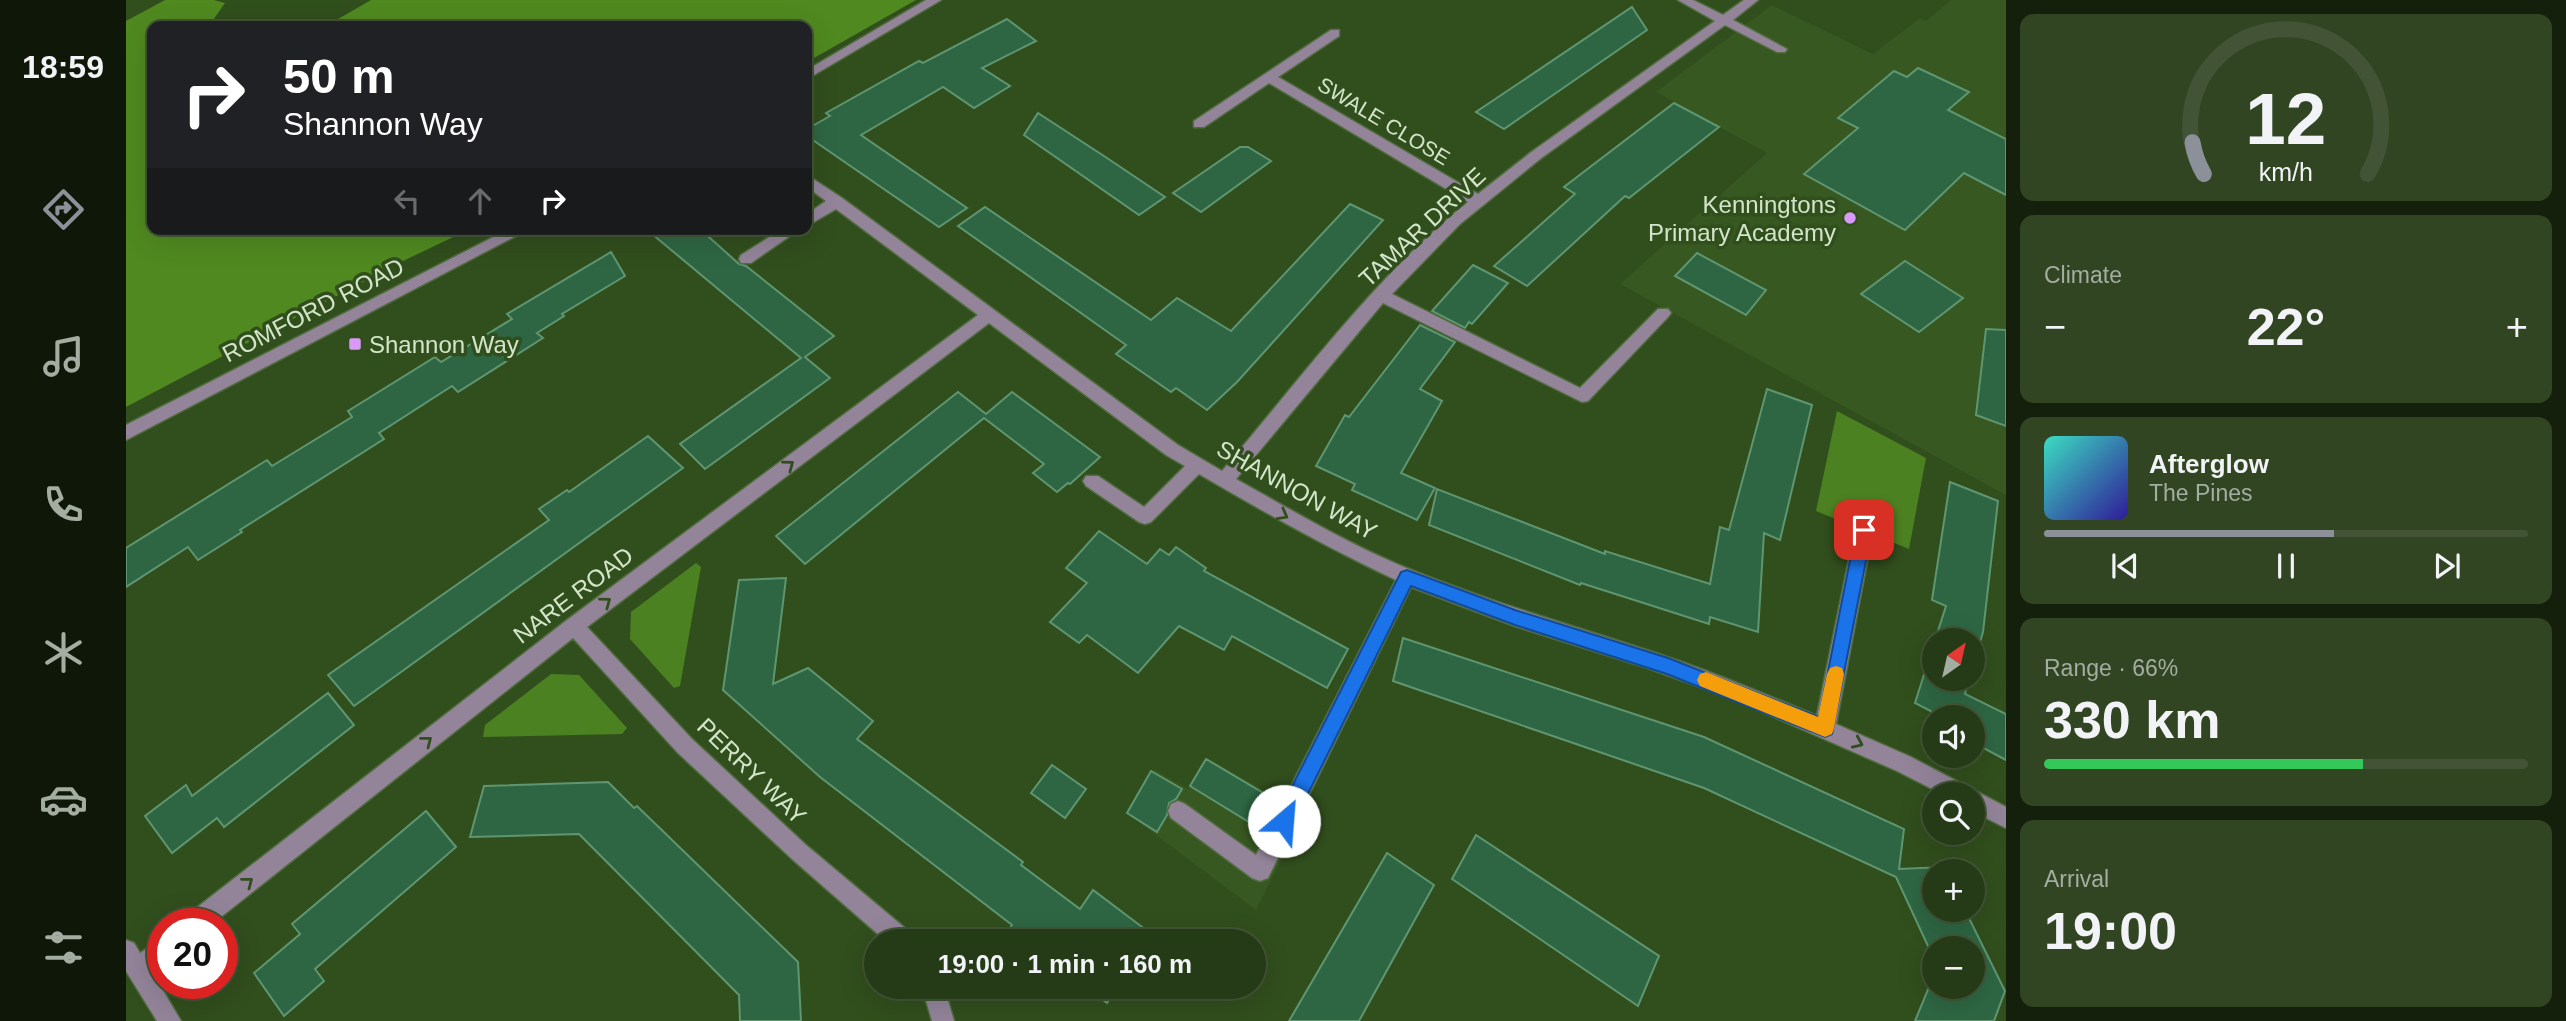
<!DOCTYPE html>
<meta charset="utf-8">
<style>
body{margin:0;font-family:Helvetica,sans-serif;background:#314523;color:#f1f3f6;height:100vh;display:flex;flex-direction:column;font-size:26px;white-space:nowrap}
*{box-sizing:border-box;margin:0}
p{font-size:23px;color:#a3ada1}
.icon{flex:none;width:38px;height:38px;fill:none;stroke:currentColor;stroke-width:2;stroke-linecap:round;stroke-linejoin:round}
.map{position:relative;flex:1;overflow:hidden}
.panel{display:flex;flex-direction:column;gap:14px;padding:14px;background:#14200c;width:560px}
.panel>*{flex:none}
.guide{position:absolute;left:21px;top:21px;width:665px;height:214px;border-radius:14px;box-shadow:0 7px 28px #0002,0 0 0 2px #425435;background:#202124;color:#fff;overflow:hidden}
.needle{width:46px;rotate:34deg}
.fabs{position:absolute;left:1796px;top:628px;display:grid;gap:14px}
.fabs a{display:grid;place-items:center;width:63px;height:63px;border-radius:50%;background:#253a16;box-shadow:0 7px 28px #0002,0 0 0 2px #425435;font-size:35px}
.speed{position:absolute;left:21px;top:908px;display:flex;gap:14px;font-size:35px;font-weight:700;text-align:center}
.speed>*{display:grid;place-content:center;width:91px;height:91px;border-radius:50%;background:#253a16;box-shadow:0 7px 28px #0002,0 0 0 2px #425435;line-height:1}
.speed .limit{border:10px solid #d22;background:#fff;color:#111}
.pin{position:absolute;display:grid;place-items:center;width:60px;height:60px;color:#fff;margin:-30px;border-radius:14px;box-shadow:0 4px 10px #0006}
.me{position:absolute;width:77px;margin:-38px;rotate:27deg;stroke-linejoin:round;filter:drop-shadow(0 0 5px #0008)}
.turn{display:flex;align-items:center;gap:24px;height:147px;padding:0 21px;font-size:32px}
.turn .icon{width:91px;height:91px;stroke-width:2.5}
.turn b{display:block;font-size:49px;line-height:60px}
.lanes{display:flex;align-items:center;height:66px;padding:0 21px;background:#0003;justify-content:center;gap:35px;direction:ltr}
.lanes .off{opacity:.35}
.big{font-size:52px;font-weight:700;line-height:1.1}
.panel .card{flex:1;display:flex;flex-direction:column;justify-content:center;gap:10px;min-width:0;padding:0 24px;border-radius:14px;background:#314523}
.panel .dial{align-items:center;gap:0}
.dial svg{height:182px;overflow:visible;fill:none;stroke:#425435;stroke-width:7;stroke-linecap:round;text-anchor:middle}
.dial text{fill:#f1f3f6;stroke:none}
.song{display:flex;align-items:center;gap:21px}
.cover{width:84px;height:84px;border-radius:10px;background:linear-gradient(135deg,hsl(170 70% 55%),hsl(250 70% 35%))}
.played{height:7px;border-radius:4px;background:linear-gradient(90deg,#8c9099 60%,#425435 60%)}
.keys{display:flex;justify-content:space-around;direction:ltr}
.heat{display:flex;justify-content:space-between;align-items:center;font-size:38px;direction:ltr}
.charge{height:10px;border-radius:5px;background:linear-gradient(90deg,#34c759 66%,#425435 0)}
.trip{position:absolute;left:738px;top:929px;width:402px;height:70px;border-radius:35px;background:#253a16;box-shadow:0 7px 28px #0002,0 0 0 2px #425435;font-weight:700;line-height:70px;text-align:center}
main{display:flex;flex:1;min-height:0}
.dock{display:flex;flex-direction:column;width:126px;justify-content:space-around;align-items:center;background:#0f1709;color:#a3ada1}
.dock .icon{width:49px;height:49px}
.dock .current{color:#8c9099}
.dock b{font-size:32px;color:#f1f3f6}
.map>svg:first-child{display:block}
.built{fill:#375820}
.green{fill:#4c8121}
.forest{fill:#508920}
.building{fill:#2e6643;stroke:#5f9671;stroke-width:2}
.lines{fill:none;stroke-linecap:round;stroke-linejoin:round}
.minor-casing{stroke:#516c3f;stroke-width:3}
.minor{fill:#93849a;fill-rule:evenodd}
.oneway{stroke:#314e1d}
.route{fill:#1a73e8;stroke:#114b97;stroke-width:2}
.slow{fill:#f59e0b}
.poi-dot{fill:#d99af7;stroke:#314e1d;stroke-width:2.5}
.labels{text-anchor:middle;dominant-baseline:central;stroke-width:7;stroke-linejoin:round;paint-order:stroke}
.far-street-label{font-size:21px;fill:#d3e5c9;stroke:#314e1d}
.poi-label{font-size:24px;fill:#d3e5c9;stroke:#314e1d;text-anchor:end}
.street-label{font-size:24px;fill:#d3e5c9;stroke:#314e1d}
</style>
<main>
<nav class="dock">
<b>18:59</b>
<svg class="icon current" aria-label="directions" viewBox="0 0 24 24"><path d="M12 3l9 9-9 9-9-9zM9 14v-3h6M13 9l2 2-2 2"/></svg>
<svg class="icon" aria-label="music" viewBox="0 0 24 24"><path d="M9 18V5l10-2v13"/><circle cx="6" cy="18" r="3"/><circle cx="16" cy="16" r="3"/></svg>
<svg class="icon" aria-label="phone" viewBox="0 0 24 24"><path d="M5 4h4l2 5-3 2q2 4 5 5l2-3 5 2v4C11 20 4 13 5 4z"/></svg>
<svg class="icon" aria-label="climate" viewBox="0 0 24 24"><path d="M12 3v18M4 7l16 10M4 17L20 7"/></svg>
<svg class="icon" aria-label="car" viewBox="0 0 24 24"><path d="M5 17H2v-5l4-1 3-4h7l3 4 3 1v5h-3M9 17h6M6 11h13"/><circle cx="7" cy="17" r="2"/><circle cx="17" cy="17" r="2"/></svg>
<svg class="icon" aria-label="filters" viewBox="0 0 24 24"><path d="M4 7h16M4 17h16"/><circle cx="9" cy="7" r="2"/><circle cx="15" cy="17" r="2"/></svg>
</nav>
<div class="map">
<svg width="1880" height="1021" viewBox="0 0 1880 1021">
<rect width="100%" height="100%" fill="#314e1d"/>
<g class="built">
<path d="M1825,0H1880V495L1494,284L1641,153L1530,92L1646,5L1747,54L1794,18L1800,21Z"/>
<path d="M1080,757L1178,814L1130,910L1002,814L1028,769L1062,789Z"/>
</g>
<g class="green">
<path d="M1711,411L1800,458L1783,549L1690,511Z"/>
<path d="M570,563L575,567L554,686L548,688L504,639L505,612Z"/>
<path d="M425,674L453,675L501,728L496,734L357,737L359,725Z"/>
</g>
<g class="forest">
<path d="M39,0H88L99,3L83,26H26V229H344L277,261L0,407V21Z"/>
<path d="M245,0H790L681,62V26H200Z"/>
</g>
<g class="building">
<path d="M1506,7L1521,30L1378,129L1350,112Z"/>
<path d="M881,19L910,41L856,68L884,86L848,108L817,87L735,135L841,208L813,227L681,136V129L704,116L700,113L793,61L797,63Z"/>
<path d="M1792,68L1843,92L1822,110L1880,139V195L1838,173L1779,230L1678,174L1732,128L1712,118L1768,71L1781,77Z"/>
<path d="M1548,103L1593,127L1503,198L1499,196L1401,286L1368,266L1449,194L1438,187Z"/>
<path d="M912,113L981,158L1039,197L1013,215L898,135Z"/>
<path d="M1114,147H1122L1145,161L1075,212L1047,193Z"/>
<path d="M1224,204L1257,220L1111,382L1081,410L1050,388L1045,392L990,354L1000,345L832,226L859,207L1025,320L1051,298L1105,331Z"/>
<path d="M520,229H574L613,264L620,266L708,336L679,357L704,378L579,469L554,444L675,358Z"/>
<path d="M485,252L499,276L436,314L438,316L411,333L417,338L332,392L326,386L253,433L258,439L114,530L116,532L72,560L62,547L0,587V548L141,460L146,466L226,417L222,411L309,357L315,362L386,319L381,314Z"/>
<path d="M1571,253L1640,290L1620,315L1549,276Z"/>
<path d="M1779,261L1837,298L1793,332L1735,294Z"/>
<path d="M1347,265L1382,283L1346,324L1343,322L1339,328L1306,311Z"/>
<path d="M1294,325L1329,342L1294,389L1316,401L1275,473L1309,488L1291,520L1226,490L1229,484L1190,466L1219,415L1223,417Z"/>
<path d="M1860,329L1880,330V426L1850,415Z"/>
<path d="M1641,389L1686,405L1654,540L1638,533L1632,632L1584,617L1583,624L1455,583L1454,585L1303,525L1311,489L1479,554V551L1584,584L1594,527L1603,530Z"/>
<path d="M832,392L860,414L886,392L974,457L944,484L942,483L931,492L907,473L918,464L858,418L679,564L650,536Z"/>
<path d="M522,436L557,468L228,706L202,675L423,520L413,509L441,490L443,492Z"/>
<path d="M1824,482L1872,501L1857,632L1846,669V640H1809L1820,606L1806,600Z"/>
<path d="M973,531L1021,564L1034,549L1043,555L1050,547L1080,568L1078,571L1222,649L1201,688L1106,636L1098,650L1053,626L1012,673L961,635L953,643L924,622L961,583L940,568Z"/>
<path d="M660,578L647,684L682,668L747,721L731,739L897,862L895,865L954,909L967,890L1024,933L1019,942H902L884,928L886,925L694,777L597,690L613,580Z"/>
<path d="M1277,638L1578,737L1778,829L1773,869L1818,867L1820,872H1808V910H1839L1879,991L1868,1021H1789L1808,975V987H1846V948H1808V959L1770,877L1578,788L1267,681Z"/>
<path d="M1808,643V679H1843L1839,694L1880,714V760L1846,742V718H1818L1789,703Z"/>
<path d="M202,693L228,725L98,827L91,818L46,853L19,816L60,785L66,796Z"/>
<path d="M1080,759L1151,801L1136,830L1064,786Z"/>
<path d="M926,765L960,789L939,818L905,793Z"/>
<path d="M1025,771L1056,789L1050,799L1043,803L1041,815L1031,832L1001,813Z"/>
<path d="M482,782L508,808L511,806L672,962L675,1021H614L613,995L453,834L344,837L358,786Z"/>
<path d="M300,811L330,847L189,969L198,981L158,1016L128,973L174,934L166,924Z"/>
<path d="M1350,835L1533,956L1512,1006L1326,879Z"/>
<path d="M1261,853L1308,885L1233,1021H1163Z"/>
<path d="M961,987H991L981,1003Z"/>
</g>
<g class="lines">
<g class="minor-casing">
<g id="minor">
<path d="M800,0H815L681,79V70Z"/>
<path d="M1552,0H1567L1597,15L1618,0H1632L1607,20L1661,49L1659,52H1651L1599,25L1414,159L1334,224L1266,294L1454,388L1532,309H1542L1545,313L1542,317L1462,401L1456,402L1257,303L1110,479C1169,512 1227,547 1290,572C1365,602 1441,624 1517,649C1577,668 1634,692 1691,716L1729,530L1732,525L1738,522L1744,525L1747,530L1710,724L1785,757L1880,807V828L1846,811V794H1816L1771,771L1605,698L1519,667L1389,626L1285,587L1142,878L1134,881L1126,878L1045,818L1042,811L1045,804L1052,801L1059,804L1130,855L1270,580C1202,548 1136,511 1073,474L1025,522L1019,524L1013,522L960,486L957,481L960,476H972L1018,507L1059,466L1040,455L863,323L461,627L566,739L680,845L786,934L789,942H761L666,859L552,753L447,638L86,924H57L60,916L441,620L852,315L710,209L681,226V214L700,201L681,187V175L716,198L1052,445L1096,471C1172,382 1252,273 1342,202L1143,83L1078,127H1068V121L1205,30H1213V36L1152,77L1352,194L1404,153L1589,21Z"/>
<path d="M383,229H403L0,440V425Z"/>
<path d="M656,229H674L625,263H615L613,259L615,255Z"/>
<path d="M37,938V963L26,972L55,1021H31L0,971V940L8,943L14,953Z"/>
<path d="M796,987H818L828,1021H806Z"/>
</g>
</g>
<use href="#minor" class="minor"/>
</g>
<defs><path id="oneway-chevron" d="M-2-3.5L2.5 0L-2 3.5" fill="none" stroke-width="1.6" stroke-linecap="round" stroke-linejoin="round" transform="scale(1.75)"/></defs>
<g class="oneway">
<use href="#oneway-chevron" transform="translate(663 465) rotate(-37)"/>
<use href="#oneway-chevron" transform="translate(1157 515) rotate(29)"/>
<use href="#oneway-chevron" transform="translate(480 602) rotate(-37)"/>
<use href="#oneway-chevron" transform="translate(301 741) rotate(-38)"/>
<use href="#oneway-chevron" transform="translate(1732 743) rotate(24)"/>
<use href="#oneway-chevron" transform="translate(122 882) rotate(-38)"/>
</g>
<path class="route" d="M1738,524L1744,526L1746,530L1706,734L1699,737L1541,674L1389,625L1285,586L1165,828L1158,831L1152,828L1149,821L1152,814L1275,572L1281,570L1389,610L1542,658L1693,717L1730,530L1732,526Z"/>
<path class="slow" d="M1710,666L1716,668L1718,674L1708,728L1706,734L1699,737L1574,686L1571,680L1574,674L1580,672L1692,717L1701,674L1704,668Z"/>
<g class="poi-dot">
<circle cx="1724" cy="218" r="7"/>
<rect x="222" y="337" width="14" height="14" rx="3.5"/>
</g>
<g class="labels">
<g class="far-street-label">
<text transform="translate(1258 121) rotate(31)">SWALE CLOSE</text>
</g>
<g class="poi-label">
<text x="1710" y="204">Kenningtons<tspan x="1710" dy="28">Primary Academy</tspan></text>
<text x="243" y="344" text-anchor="start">Shannon Way</text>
</g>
<g class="street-label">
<text transform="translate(1296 227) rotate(-43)">TAMAR DRIVE</text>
<text transform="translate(187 310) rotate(-27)">ROMFORD ROAD</text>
<text transform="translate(1171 490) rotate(29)">SHANNON WAY</text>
<text transform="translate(447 595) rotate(-37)">NARE ROAD</text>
<text transform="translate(626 771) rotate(44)">PERRY WAY</text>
</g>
</g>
</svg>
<div class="fabs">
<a><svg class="needle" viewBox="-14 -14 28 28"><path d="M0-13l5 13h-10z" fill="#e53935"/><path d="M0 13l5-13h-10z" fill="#a3ada1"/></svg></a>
<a><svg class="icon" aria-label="sound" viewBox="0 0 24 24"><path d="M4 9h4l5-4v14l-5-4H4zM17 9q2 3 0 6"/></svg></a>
<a><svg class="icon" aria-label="search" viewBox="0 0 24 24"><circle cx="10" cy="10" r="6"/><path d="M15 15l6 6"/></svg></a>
<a>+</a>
<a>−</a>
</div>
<div class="speed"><div class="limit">20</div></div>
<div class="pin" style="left:1738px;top:530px;background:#d93025"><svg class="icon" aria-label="arrive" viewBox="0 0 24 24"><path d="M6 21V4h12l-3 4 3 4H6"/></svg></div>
<svg class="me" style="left:1158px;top:821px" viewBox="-20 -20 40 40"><circle r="19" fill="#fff"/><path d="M0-13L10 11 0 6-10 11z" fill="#1a73e8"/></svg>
<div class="trip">19:00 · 1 min · 160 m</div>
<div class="guide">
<div class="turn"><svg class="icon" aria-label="right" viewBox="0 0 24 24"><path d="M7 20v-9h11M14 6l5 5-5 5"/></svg><div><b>50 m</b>Shannon Way</div></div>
<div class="lanes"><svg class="icon off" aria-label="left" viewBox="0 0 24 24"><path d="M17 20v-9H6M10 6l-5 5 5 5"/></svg><svg class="icon off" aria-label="ahead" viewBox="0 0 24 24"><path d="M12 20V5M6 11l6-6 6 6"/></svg><svg class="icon" aria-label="right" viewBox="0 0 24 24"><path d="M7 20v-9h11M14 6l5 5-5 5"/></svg></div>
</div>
</div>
<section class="panel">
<div class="card dial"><svg viewBox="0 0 100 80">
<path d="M14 69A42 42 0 1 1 86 69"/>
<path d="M14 69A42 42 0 0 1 9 55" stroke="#8c9099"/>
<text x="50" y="56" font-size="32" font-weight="700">12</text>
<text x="50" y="72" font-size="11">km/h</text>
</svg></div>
<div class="card"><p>Climate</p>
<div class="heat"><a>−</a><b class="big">22°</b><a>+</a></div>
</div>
<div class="card">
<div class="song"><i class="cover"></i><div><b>Afterglow</b><p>The Pines</p></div></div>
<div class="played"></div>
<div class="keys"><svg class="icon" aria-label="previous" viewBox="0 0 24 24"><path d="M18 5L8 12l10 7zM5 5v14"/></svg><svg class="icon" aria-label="pause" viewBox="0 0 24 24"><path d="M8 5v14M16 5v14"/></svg><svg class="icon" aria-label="next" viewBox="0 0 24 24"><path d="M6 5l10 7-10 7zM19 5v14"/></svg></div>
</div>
<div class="card"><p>Range · 66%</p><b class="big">330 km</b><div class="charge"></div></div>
<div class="card"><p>Arrival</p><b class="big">19:00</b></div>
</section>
</main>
